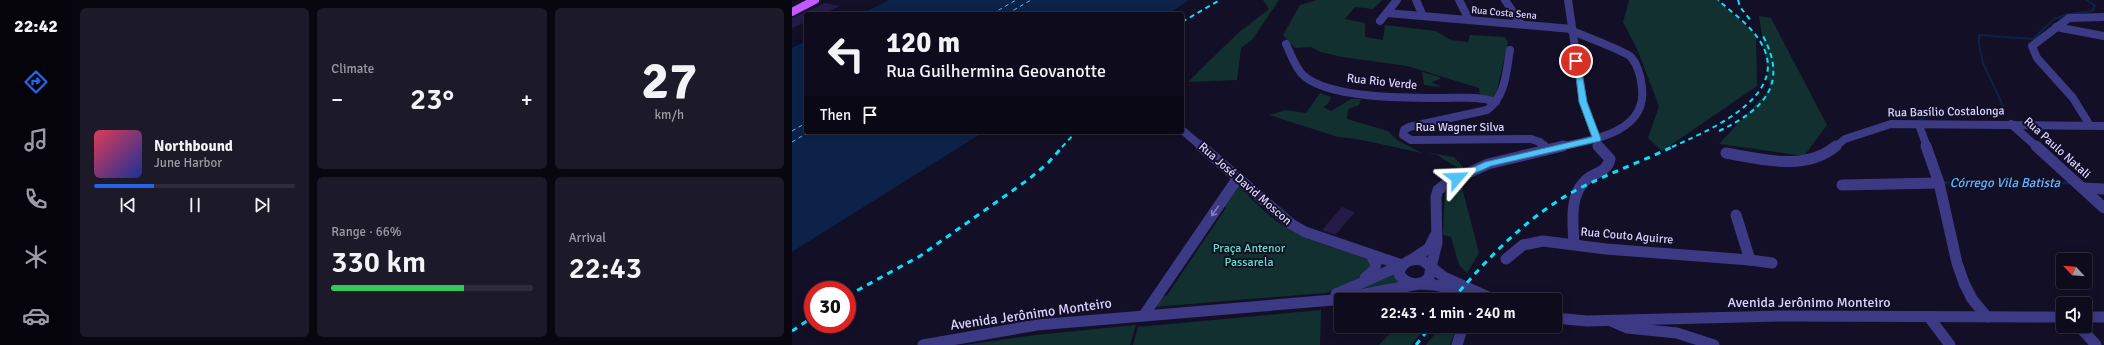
<!DOCTYPE html>
<meta charset="utf-8">
<style>
body{margin:0;font-family:Signika,sans-serif;background:#1c1929;color:#f1f3f6;height:100vh;display:flex;flex-direction:column;font-size:15px;white-space:nowrap}
*{box-sizing:border-box;margin:0}
p{font-size:13px;color:#9b9ba3}
.icon{flex:none;width:22px;height:22px;fill:none;stroke:currentColor;stroke-width:2;stroke-linecap:round;stroke-linejoin:round}
.map{position:relative;flex:1;overflow:hidden}
.side{display:flex;flex-direction:column;gap:8px;padding:8px;background:#08060f;width:720px}
.side>*{flex:none}
.banner{position:absolute;left:12px;top:12px;width:380px;height:122px;border-radius:4px;box-shadow:0 2px 10px #0003,0 0 0 1px #2e2b3b;background:#0e0b1c;color:#f1f3f6;overflow:hidden}
.needle{width:26px;rotate:296deg}
.fabs{position:absolute;left:1264px;top:253px;display:grid;gap:8px}
.fabs a{display:grid;place-items:center;width:36px;height:36px;border-radius:4px;background:#0e0b1c;box-shadow:0 2px 10px #0003,0 0 0 1px #2e2b3b;font-size:20px}
.speed{position:absolute;left:12px;top:281px;display:flex;gap:8px;font-size:20px;font-weight:700;text-align:center}
.speed>*{display:grid;place-content:center;width:52px;height:52px;border-radius:50%;background:#0e0b1c;box-shadow:0 2px 10px #0003,0 0 0 1px #2e2b3b;line-height:1}
.speed .limit{border:6px solid #d22;background:#fff;color:#111}
.pin{position:absolute;display:grid;place-items:center;width:34px;height:34px;color:#fff;margin:-17px;border:2px solid #fff;border-radius:50%;box-shadow:0 1px 4px #0007}
.me{position:absolute;width:44px;margin:-22px;rotate:64deg;stroke-linejoin:round;filter:drop-shadow(0 0 3px #0008)}
.turn{display:flex;align-items:center;gap:14px;height:84px;padding:0 16px;font-size:18px}
.turn .icon{width:52px;height:52px;stroke-width:2.5}
.turn b{display:block;font-size:28px;line-height:34px}
.then{display:flex;align-items:center;height:38px;padding:0 16px;background:#0003;gap:8px;font-size:15px}
.big{font-size:30px;font-weight:600;line-height:1.1}
.side .tile{flex:1;display:flex;flex-direction:column;justify-content:center;gap:6px;min-width:0;padding:0 14px;border-radius:6px;background:#1c1929}
.side .dial{align-items:center;gap:0}
.dial b{font-size:52px;line-height:1}
.song{display:flex;align-items:center;gap:12px}
.cover{width:48px;height:48px;border-radius:6px;background:linear-gradient(135deg,hsl(350 70% 55%),hsl(230 70% 35%))}
.played{height:4px;border-radius:2px;background:linear-gradient(90deg,#2563eb 30%,#2e2b3b 30%)}
.keys{display:flex;justify-content:space-around;direction:ltr}
.heat{display:flex;justify-content:space-between;align-items:center;font-size:22px;direction:ltr}
.charge{height:6px;border-radius:3px;background:linear-gradient(90deg,#34c759 66%,#2e2b3b 0)}
.side .tiles{flex:1;display:grid;gap:8px;grid-template-columns:repeat(3,1fr)}
.tile:first-child{grid-row:span 2}
.trip{position:absolute;left:542px;top:293px;width:228px;height:40px;border-radius:4px;background:#0e0b1c;box-shadow:0 2px 10px #0003,0 0 0 1px #2e2b3b;font-weight:600;line-height:40px;text-align:center}
main{display:flex;flex:1;min-height:0}
.tab-bar{display:flex;flex-direction:column;width:72px;justify-content:space-around;align-items:center;background:#06040b;color:#9b9ba3}
.tab-bar .icon{width:28px;height:28px}
.tab-bar .active{color:#2563eb}
.tab-bar b{font-size:18px;color:#f1f3f6}
.map>svg:first-child{display:block}
.green{fill:#12302f}
.water{fill:#0c2248}
.pier{fill:#130f26}
.lines{fill:none;stroke-linecap:round;stroke-linejoin:round}
.stream-far1{stroke:#0c2248;stroke-width:2}
.stream{stroke:#0c2248;stroke-width:3}
.ferry{stroke:#62b6ff;stroke-width:1;stroke-dasharray:4 3.5;stroke-linecap:butt}
.building{fill:#241b47}
.minor-far1{stroke:#3d3a85;stroke-width:8}
.minor{stroke:#3d3a85;stroke-width:11}
.tertiary{stroke:#3d3a85;stroke-width:11}
.primary{stroke:#c25bff;stroke-width:8}
.rail-far1{stroke:#00e5ff;stroke-width:2;stroke-dasharray:5 4;stroke-linecap:butt}
.rail{stroke:#00e5ff;stroke-width:3;stroke-dasharray:6 5.5;stroke-linecap:butt}
.oneway{stroke:#837fbc}
.route{fill:#4fc3f7;stroke:#337fa1}
.labels{text-anchor:middle;dominant-baseline:central;stroke-width:4;stroke-linejoin:round;paint-order:stroke}
.far-street-label{font-size:10px;fill:#d9d4ff;stroke:#130f26}
.street-label{font-size:12px;fill:#d9d4ff;stroke:#130f26}
.park-label{font-size:12px;fill:#5fe0c0;stroke:#130f26}
.water-label{font-size:13px;font-style:italic;fill:#62b6ff;stroke:#130f26}
.near-street-label{font-size:14px;fill:#d9d4ff;stroke:#130f26}
</style>
<main>
<nav class="tab-bar">
<b>22:42</b>
<svg class="icon active" aria-label="directions" viewBox="0 0 24 24"><path d="M12 3l9 9-9 9-9-9zM9 14v-3h6M13 9l2 2-2 2"/></svg>
<svg class="icon" aria-label="music" viewBox="0 0 24 24"><path d="M9 18V5l10-2v13"/><circle cx="6" cy="18" r="3"/><circle cx="16" cy="16" r="3"/></svg>
<svg class="icon" aria-label="phone" viewBox="0 0 24 24"><path d="M5 4h4l2 5-3 2q2 4 5 5l2-3 5 2v4C11 20 4 13 5 4z"/></svg>
<svg class="icon" aria-label="climate" viewBox="0 0 24 24"><path d="M12 3v18M4 7l16 10M4 17L20 7"/></svg>
<svg class="icon" aria-label="car" viewBox="0 0 24 24"><path d="M5 17H2v-5l4-1 3-4h7l3 4 3 1v5h-3M9 17h6M6 11h13"/><circle cx="7" cy="17" r="2"/><circle cx="17" cy="17" r="2"/></svg>
</nav>
<section class="side">
<div class="tiles">
<div class="tile">
<div class="song"><i class="cover"></i><div><b>Northbound</b><p>June Harbor</p></div></div>
<div class="played"></div>
<div class="keys"><svg class="icon" aria-label="previous" viewBox="0 0 24 24"><path d="M18 5L8 12l10 7zM5 5v14"/></svg><svg class="icon" aria-label="pause" viewBox="0 0 24 24"><path d="M8 5v14M16 5v14"/></svg><svg class="icon" aria-label="next" viewBox="0 0 24 24"><path d="M6 5l10 7-10 7zM19 5v14"/></svg></div>
</div>
<div class="tile"><p>Climate</p>
<div class="heat"><a>−</a><b class="big">23°</b><a>+</a></div>
</div>
<div class="tile dial"><b>27</b><p>km/h</p></div>
<div class="tile"><p>Range · 66%</p><b class="big">330 km</b><div class="charge"></div></div>
<div class="tile"><p>Arrival</p><b class="big">22:43</b></div>
</div>
</section>
<div class="map">
<svg width="1312" height="345" viewBox="0 0 1312 345">
<rect width="100%" height="100%" fill="#130f26"/>
<g class="green">
<path d="M471,0H487L460,40L449,48L445,80L396,82L446,33L477,9Z"/>
<path d="M525,0H590L581,9L563,7L553,19L573,23V37L591,40L593,25L644,31L659,40L676,42L678,35L713,37L716,42L703,99L688,96L687,88L615,66L550,57L529,52L519,47L503,48L491,35L508,5Z"/>
<path d="M837,0H925L964,35L965,86L870,151L856,138L867,106L845,49L831,22Z"/>
<path d="M967,16L979,18L1035,125L1012,156L927,144L978,89Z"/>
<path d="M630,72L648,77V79L640,82L649,87L632,85Z"/>
<path d="M528,93L539,97L536,104L531,107L539,111L559,99H569L567,105L556,109L555,119L596,131L605,140L630,153L565,139L546,137L477,115L494,110L514,113Z"/>
<path d="M632,152L662,157L673,169L669,170L645,155Z"/>
<path d="M661,176L668,180L687,253L675,273L667,265L659,237L651,235L653,190L650,182Z"/>
<path d="M446,185C465,205 486,226 511,237C532,246 555,251 576,260L579,264C573,278 547,289 533,293L362,307L363,300L375,295L434,208L430,204Z"/>
<path d="M599,274L613,284L561,290Z"/>
<path d="M529,310L528,345H341L346,327Z"/>
<path d="M344,325L338,345H172L243,335Z"/>
<path d="M605,326H628L633,328L619,345H587Z"/>
<path d="M649,326L664,328L658,345H634Z"/>
</g>
<g class="water">
<path d="M97,0H397L376,14H69Z"/>
<path d="M14,41V132H192L0,252V48Z"/>
</g>
<path class="pier" d="M192,132H194L0,254V252Z"/>
<g class="lines">
<path class="stream-far1" d="M1126,121C1151,105 1182,119 1210,114L1212,108L1191,63L1187,44V35L1241,39L1262,19L1276,14L1300,11L1303,6L1295,0"/>
<path class="stream" d="M1150,183H1277"/>
<g class="ferry">
<path d="M200,14L224,0"/>
<path d="M215,14L239,0"/>
<path d="M0,131L14,123"/>
<path d="M0,142L17,132"/>
</g>
</g>
<g class="building">
<path d="M33,3L48,6L31,14H14V22L0,28V18Z"/>
<path d="M550,207L563,212L543,235L530,230Z"/>
</g>
<g class="lines">
<g class="minor-far1">
<path d="M624,0L631,16"/>
<path d="M667,0L677,20"/>
<path d="M713,0L729,24"/>
<path d="M776,0L791,101L807,147"/>
<path d="M595,13L780,29"/>
<path d="M588,21L605,0"/>
<path d="M1264,27L1312,36"/>
<path d="M494,44C499,54 503,68 512,76C539,99 617,98 652,98C670,98 687,96 704,102"/>
<path d="M718,50C714,72 714,96 695,110L617,127L612,130L611,135L619,140L739,139L748,142L752,147"/>
<path d="M1219,124L1245,147"/>
<path d="M1297,124L1281,98L1245,58L1240,46L1277,18L1312,17"/>
<path d="M1127,125L1135,147"/>
<path d="M390,130L410,147"/>
<path d="M767,147C799,140 855,133 850,88C849,78 846,65 839,57C834,52 790,35 780,31"/>
<path d="M1043,147L1053,139L1099,124L1312,126"/>
</g>
<g class="minor">
<path d="M409,146L499,224L513,232L610,265"/>
<path d="M751,146L754,150"/>
<path d="M1134,146L1147,183L1165,263L1172,283L1180,299L1195,317"/>
<path d="M1244,146L1312,208"/>
<path d="M934,153C969,159 1013,172 1044,146"/>
<path d="M665,178L696,164L771,146"/>
<path d="M1050,185L1147,183"/>
<path d="M1290,188L1312,189"/>
<path d="M944,215L958,260L980,263"/>
<path d="M782,244C781,224 777,196 793,181C802,172 815,173 818,159L806,146"/>
<path d="M714,259L731,245L751,241L814,249L958,260"/>
<path d="M619,260L637,248L643,236"/>
<path d="M639,267L645,243L644,197L646,190L654,184"/>
<path d="M352,315L445,179"/>
<path d="M819,321L835,328L885,333L922,345"/>
<path d="M1287,326L1304,345"/>
<path d="M665,345L671,326"/>
</g>
<g class="tertiary">
<path d="M639,267L637,278C627,287 614,285 607,274C609,262 619,258 630,260L652,277L703,300"/>
<path d="M573,278L582,270L584,264L578,254"/>
<path d="M544,294L610,265"/>
<path d="M1137,317L1158,345"/>
<path d="M1293,317H1312"/>
<path d="M763,318L795,321L990,316L1271,317"/>
<path d="M131,345L245,325L541,300L627,284L643,285L683,293"/>
</g>
<path class="primary" d="M0,12L23,0"/>
<g class="rail-far1">
<path d="M946,0L948,7L960,22"/>
<path d="M390,22L428,0"/>
<path d="M927,131C971,110 997,85 971,36"/>
<path d="M270,147L284,132"/>
<path d="M880,147C913,132 992,100 973,51C965,30 943,15 926,0"/>
</g>
<g class="rail">
<path d="M55,296L128,256L237,179L256,163L271,146"/>
<path d="M660,300C694,260 731,221 777,194C811,175 847,163 882,146"/>
<path d="M0,331L21,317"/>
<path d="M624,345L639,326"/>
</g>
</g>
<defs><path id="oneway-shaft" d="M-6 0H5M1.5-3L5.5 0L1.5 3" fill="none" stroke-width="1.6" stroke-linecap="round" stroke-linejoin="round"/></defs>
<use class="oneway" href="#oneway-shaft" transform="translate(423 211) rotate(125)"/>
<path class="route" d="M782,59L788,61L795,102L809,139L808,141L699,166L668,180H662V176L693,162L800,137L787,102Z"/>
<g class="labels">
<g class="far-street-label">
<text transform="translate(712 13) rotate(5)">Rua Costa Sena</text>
</g>
<g class="street-label">
<text transform="translate(590 82) rotate(6)">Rua Rio Verde</text>
<text transform="translate(1154 112) rotate(-1)">Rua Basílio Costalonga</text>
<text x="668" y="127">Rua Wagner Silva</text>
<text transform="translate(1265 148) rotate(42)">Rua Paulo Natali</text>
<text transform="translate(453 184) rotate(41)">Rua José David Moscon</text>
<text transform="translate(835 236) rotate(5)">Rua Couto Aguirre</text>
</g>
<g class="park-label">
<text x="457" y="248">Praça Antenor<tspan x="457" dy="14">Passarela</tspan></text>
</g>
<g class="water-label">
<text x="1213" y="183">Córrego Vila Batista</text>
</g>
<g class="near-street-label">
<text x="1017" y="302">Avenida Jerônimo Monteiro</text>
<text transform="translate(239 314) rotate(-8)">Avenida Jerônimo Monteiro</text>
</g>
</g>
</svg>
<div class="fabs">
<a><svg class="needle" viewBox="-14 -14 28 28"><path d="M0-13l5 13h-10z" fill="#e53935"/><path d="M0 13l5-13h-10z" fill="#9b9ba3"/></svg></a>
<a><svg class="icon" aria-label="sound" viewBox="0 0 24 24"><path d="M4 9h4l5-4v14l-5-4H4zM17 9q2 3 0 6"/></svg></a>
</div>
<div class="speed"><div class="limit">30</div></div>
<div class="pin" style="left:784px;top:61px;background:#d93025"><svg class="icon" aria-label="arrive" viewBox="0 0 24 24"><path d="M6 21V4h12l-3 4 3 4H6"/></svg></div>
<svg class="me" style="left:665px;top:178px" viewBox="-20 -20 40 40"><path d="M0-17L14 15 0 8-14 15z" fill="#4fc3f7" stroke="#fff" stroke-width="4"/></svg>
<div class="trip">22:43 · 1 min · 240 m</div>
<div class="banner">
<div class="turn"><svg class="icon" aria-label="left" viewBox="0 0 24 24"><path d="M17 20v-9H6M10 6l-5 5 5 5"/></svg><div><b>120 m</b>Rua Guilhermina Geovanotte</div></div>
<div class="then">Then<svg class="icon" aria-label="arrive" viewBox="0 0 24 24"><path d="M6 21V4h12l-3 4 3 4H6"/></svg></div>
</div>
</div>
</main>
